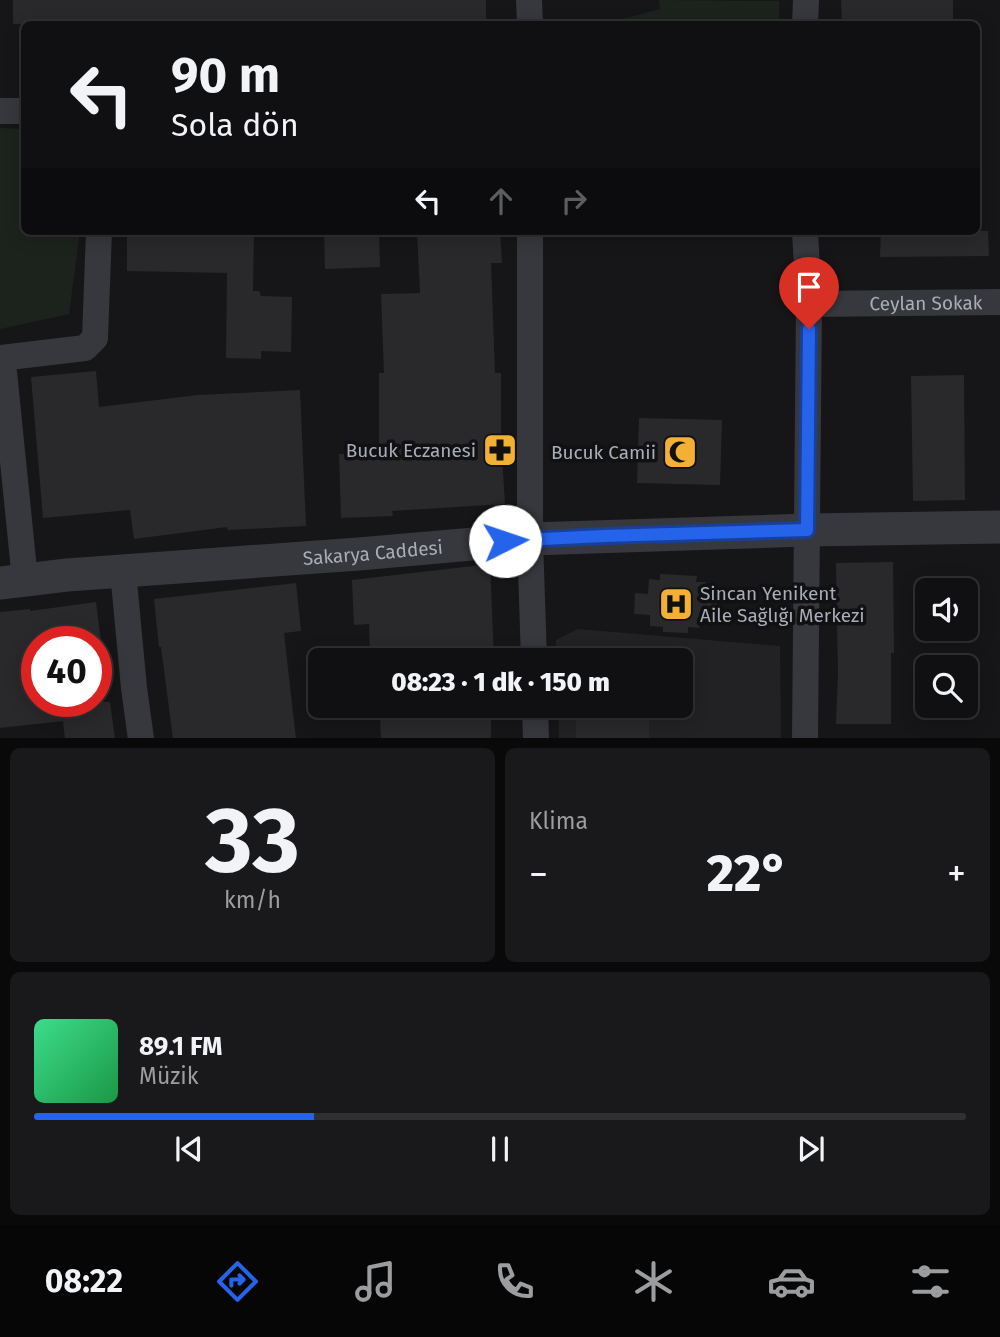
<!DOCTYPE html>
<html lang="tr">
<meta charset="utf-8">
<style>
body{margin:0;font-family:"Fira Sans",sans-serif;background:#19191b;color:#f1f3f6;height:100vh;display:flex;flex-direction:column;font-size:26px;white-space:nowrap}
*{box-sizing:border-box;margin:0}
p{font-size:23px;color:#9c9d9f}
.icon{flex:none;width:38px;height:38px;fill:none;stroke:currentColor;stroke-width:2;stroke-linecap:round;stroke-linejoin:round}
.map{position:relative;height:738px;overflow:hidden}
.side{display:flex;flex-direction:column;gap:10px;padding:10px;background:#09090a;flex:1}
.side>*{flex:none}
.hud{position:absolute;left:21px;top:21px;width:959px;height:214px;border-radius:10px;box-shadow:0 4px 18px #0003,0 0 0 2px #303032;background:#101012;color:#f1f3f6;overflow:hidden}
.fabs{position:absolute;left:915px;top:578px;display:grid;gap:14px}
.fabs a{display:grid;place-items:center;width:63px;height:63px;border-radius:10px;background:#101012;box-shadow:0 4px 18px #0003,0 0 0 2px #303032;font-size:35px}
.speed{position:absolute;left:21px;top:626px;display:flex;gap:14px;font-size:35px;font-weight:700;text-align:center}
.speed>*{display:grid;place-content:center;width:91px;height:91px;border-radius:50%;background:#101012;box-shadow:0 4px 18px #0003,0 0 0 2px #303032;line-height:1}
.speed .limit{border:10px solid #d22;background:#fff;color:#111}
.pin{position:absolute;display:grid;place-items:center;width:60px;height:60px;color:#fff;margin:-72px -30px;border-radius:50% 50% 50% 0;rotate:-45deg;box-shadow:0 0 7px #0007}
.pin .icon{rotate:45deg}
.me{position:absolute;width:77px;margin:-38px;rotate:86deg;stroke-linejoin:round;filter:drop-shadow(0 0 5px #0008)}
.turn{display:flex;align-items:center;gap:24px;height:147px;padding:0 35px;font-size:32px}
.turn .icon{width:91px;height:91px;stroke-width:2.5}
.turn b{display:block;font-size:49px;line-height:60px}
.lanes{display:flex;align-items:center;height:66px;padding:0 35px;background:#0003;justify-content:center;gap:35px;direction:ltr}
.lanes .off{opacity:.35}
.big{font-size:52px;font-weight:800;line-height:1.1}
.side .tile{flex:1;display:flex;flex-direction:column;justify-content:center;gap:10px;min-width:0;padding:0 24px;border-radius:10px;background:#19191b}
.side .dial{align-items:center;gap:0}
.dial b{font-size:91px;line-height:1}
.song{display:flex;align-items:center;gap:21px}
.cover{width:84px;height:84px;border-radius:10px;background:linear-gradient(135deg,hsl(150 70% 55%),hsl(140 70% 35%))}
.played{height:7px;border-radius:4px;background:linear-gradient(90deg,#2563eb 30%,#303032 30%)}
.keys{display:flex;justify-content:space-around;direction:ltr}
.heat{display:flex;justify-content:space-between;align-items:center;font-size:38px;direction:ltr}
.side .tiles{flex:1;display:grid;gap:10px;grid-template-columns:1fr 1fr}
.tile:last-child{grid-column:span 2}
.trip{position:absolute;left:308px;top:648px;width:385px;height:70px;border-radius:10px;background:#101012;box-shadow:0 4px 18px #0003,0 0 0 2px #303032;font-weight:800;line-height:70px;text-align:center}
.menu{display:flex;height:112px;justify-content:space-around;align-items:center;background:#060607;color:#9c9d9f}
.menu .icon{width:49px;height:49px}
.menu .selected{color:#2563eb}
.menu b{font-size:32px;color:#f1f3f6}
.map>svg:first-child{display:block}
.built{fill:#222225}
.green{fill:#1c231d}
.building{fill:#29292c}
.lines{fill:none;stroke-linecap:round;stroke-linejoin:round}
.minor{stroke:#37383d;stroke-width:26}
.tertiary{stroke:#37383d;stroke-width:33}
.route-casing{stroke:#184099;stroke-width:18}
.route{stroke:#2563eb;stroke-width:12}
.labels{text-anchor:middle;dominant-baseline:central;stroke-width:7;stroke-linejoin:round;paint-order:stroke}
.street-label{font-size:19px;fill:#a8adb8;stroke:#111113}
.poi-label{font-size:19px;fill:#a8adb8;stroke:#111113;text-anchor:end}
</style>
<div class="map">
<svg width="1000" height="739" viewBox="0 0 1000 739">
<rect width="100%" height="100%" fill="#161618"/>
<path class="built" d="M578,629L780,646L781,738H559L558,705H681V660H556V640Z"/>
<g class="green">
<path d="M659,0L779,1V24H623V19L660,9Z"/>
<path d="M0,128L24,129V231H80L69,314L0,329Z"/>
</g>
<g class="building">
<rect x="13" y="0" width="473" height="24"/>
<path d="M841,0H953V24H842Z"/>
<path d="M127,231H254L253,291H259L261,296L292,297L291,352L261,351V359L226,358L227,273L127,271Z"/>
<path d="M324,231H379L380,267L325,269Z"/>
<path d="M417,231H500L502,263H491L495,373H501V439L505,504L392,511L393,516L341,518L339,454L379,453V373H384L381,294L420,293Z"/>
<path d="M881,231H988L989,256L880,257Z"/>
<path d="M96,371L99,407L198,395L300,390L306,526L228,530L227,527L134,539L130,510L43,518L31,377Z"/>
<path d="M964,375L965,500L913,501L911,376Z"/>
<path d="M639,418L722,420L720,485L637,483Z"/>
<path d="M893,562L894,653H891V724H836L838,676L836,563Z"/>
<path d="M490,564L494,660H370L369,624L354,625L352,580Z"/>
<path d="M660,574L697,576L696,582H706V595H717L716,616L700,615L699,628L688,627V633L663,632V627L650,626V615L634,614L635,593L648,594L649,579L660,580Z"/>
<path d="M296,583L301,631L284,633L296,739H173L161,647H159L154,599Z"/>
<path d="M96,602L101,642H34L37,668V702H110L115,739H65L63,721L0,728V612L30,609V611Z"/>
<path d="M576,705L649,706V739H576Z"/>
<path d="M491,716V739H381L380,718Z"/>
</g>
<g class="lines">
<g class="minor">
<path d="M529,0L530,24"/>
<path d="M805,24L806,0"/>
<path d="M0,111H24"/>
<path d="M530,231V539L534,660"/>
<path id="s1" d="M809,304L1000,302"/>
<path d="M0,358L85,348L95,338L99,231"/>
<path d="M0,368L4,372L25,580"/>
<path d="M123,571L134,688L141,739"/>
<path d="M535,705L536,739"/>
<path d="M805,739L809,304L805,231"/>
</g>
<path class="tertiary" id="s2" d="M0,583L67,575L359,554L530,539L807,530L1000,527"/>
</g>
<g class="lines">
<g class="route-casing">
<path id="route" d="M505,541L603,536L807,530L809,329"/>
</g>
<use href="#route" class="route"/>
</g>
<defs>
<g id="pharmacy-square" transform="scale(1.75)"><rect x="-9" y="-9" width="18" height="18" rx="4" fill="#f2b134" stroke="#111113"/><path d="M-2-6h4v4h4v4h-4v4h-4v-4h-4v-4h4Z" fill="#111"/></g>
<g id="mosque-square" transform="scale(1.75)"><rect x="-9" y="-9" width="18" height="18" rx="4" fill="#f2b134" stroke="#111113"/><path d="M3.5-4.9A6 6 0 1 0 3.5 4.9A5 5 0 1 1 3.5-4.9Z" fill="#111"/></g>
<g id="hospital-square" transform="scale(1.75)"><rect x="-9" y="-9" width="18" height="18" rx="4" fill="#f2b134" stroke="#111113"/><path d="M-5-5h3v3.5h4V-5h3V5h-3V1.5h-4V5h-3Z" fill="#111"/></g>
</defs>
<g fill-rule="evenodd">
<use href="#pharmacy-square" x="500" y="450"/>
<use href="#mosque-square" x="680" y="452"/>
<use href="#hospital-square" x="676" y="604"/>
</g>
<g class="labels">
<g class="street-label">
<text stroke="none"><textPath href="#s1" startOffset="117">Ceylan Sokak</textPath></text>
<text stroke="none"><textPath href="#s2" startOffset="374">Sakarya Caddesi</textPath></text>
</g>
<g class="poi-label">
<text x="476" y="450">Bucuk Eczanesi</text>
<text x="656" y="452">Bucuk Camii</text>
<text x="700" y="593" text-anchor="start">Sincan Yenikent<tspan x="700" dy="22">Aile Sağlığı Merkezi</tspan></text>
</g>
</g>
</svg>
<div class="fabs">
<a><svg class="icon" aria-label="sound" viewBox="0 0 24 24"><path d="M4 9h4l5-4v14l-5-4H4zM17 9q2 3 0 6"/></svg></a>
<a><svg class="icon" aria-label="search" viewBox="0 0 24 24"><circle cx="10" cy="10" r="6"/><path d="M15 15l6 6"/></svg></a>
</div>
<div class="speed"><div class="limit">40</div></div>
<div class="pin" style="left:809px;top:329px;background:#d93025"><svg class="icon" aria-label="arrive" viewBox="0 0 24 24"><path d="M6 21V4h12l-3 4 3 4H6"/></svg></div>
<svg class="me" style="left:505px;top:541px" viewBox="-20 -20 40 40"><circle r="19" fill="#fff"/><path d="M0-13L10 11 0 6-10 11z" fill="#2563eb"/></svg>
<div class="trip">08:23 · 1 dk · 150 m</div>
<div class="hud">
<div class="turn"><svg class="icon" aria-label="left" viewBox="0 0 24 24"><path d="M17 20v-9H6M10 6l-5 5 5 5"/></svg><div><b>90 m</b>Sola dön</div></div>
<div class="lanes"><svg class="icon" aria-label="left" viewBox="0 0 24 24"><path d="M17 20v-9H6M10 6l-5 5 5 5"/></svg><svg class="icon off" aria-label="ahead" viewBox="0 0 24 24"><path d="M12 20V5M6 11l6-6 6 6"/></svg><svg class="icon off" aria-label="right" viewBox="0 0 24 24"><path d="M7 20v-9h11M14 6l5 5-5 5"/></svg></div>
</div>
</div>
<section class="side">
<div class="tiles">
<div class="tile dial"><b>33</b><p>km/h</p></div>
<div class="tile"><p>Klima</p>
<div class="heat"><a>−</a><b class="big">22°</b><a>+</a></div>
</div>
<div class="tile">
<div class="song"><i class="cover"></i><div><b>89.1 FM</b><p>Müzik</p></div></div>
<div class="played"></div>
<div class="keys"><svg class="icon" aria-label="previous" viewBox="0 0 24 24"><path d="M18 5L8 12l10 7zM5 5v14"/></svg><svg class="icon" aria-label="pause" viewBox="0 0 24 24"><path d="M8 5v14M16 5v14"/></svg><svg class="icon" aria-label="next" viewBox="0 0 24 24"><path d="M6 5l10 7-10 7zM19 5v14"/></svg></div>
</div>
</div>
</section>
<nav class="menu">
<b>08:22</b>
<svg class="icon selected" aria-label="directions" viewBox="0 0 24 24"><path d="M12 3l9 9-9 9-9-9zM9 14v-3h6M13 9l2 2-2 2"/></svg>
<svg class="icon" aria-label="music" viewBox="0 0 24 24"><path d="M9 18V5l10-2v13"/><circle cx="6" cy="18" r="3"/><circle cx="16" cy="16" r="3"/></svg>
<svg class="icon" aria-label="phone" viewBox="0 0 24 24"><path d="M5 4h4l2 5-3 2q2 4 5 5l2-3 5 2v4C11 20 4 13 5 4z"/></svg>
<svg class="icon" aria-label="climate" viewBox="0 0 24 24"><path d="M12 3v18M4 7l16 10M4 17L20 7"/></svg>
<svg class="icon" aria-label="car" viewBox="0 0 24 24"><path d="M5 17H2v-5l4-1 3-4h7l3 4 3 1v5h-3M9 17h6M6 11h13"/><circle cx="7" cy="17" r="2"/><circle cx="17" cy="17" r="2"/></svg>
<svg class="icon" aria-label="filters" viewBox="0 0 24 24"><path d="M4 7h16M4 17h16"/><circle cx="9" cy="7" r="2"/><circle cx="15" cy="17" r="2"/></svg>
</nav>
